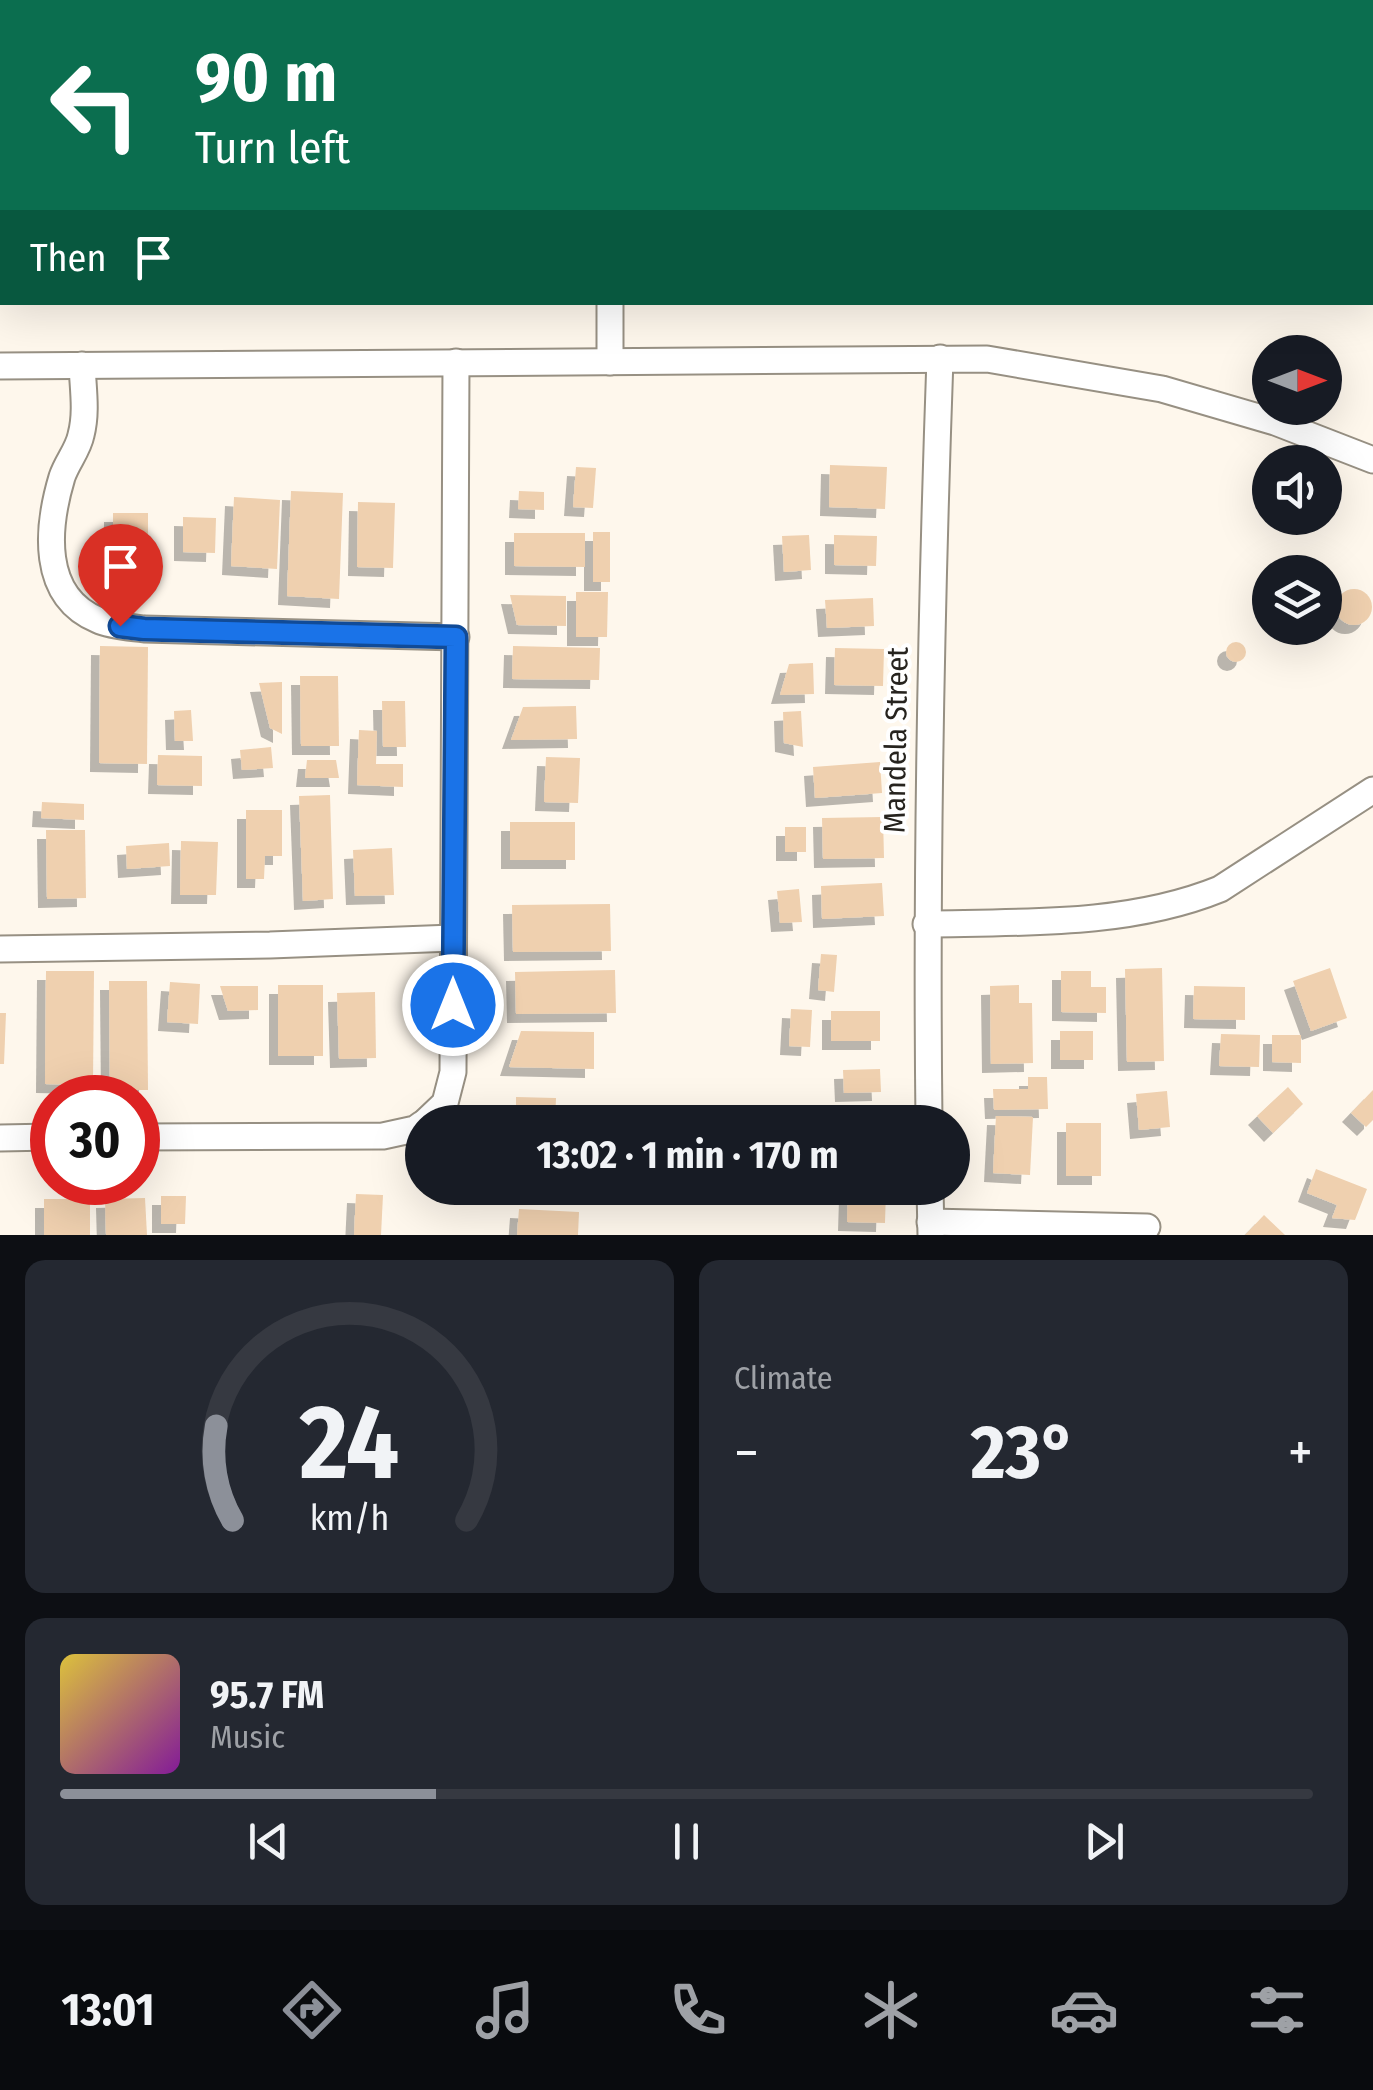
<!DOCTYPE html>
<meta charset="utf-8">
<style>
body{margin:0;font-family:"Fira Sans Condensed",sans-serif;background:#242831;color:#f1f3f6;height:100vh;display:flex;flex-direction:column;font-size:38px;white-space:nowrap}
*{box-sizing:border-box;margin:0}
p{font-size:32px;color:#9ea1a6}
.icon{flex:none;width:55px;height:55px;fill:none;stroke:currentColor;stroke-width:2;stroke-linecap:round;stroke-linejoin:round}
.map{position:relative;height:1235px;overflow:hidden}
.panel{display:flex;flex-direction:column;gap:25px;padding:25px;background:#0d0f14;flex:1}
.panel>*{flex:none}
.banner{position:absolute;left:0px;top:0px;width:1375px;height:305px;box-shadow:0 10px 40px #0002;background:#0b6e4f;color:#fff;overflow:hidden}
.needle{width:65px;rotate:90deg}
.tools{position:absolute;left:1252px;top:335px;display:grid;gap:20px}
.tools a{display:grid;place-items:center;width:90px;height:90px;border-radius:50%;background:#171b24;box-shadow:0 10px 40px #0002;font-size:50px}
.speed{position:absolute;left:30px;top:1075px;display:flex;gap:20px;font-size:50px;font-weight:700;text-align:center}
.speed>*{display:grid;place-content:center;width:130px;height:130px;border-radius:50%;background:#171b24;box-shadow:0 10px 40px #0002;line-height:1}
.speed .limit{border:15px solid #d22;background:#fff;color:#111}
.pin{position:absolute;display:grid;place-items:center;width:85px;height:85px;color:#fff;margin:-102px -42px;border-radius:50% 50% 50% 0;rotate:-45deg;box-shadow:0 0 10px #0007}
.pin .icon{rotate:45deg}
.me{position:absolute;width:110px;margin:-55px;rotate:0deg;stroke-linejoin:round;filter:drop-shadow(0 0 8px #0008)}
.turn{display:flex;align-items:center;gap:35px;height:210px;padding:0 30px;font-size:45px}
.turn .icon{width:130px;height:130px;stroke-width:2.5}
.turn b{display:block;font-size:70px;line-height:85px}
.then{display:flex;align-items:center;height:95px;padding:0 30px;background:#0003;gap:20px;font-size:38px}
.big{font-size:75px;font-weight:700;line-height:1.1}
.panel .card{flex:1;display:flex;flex-direction:column;justify-content:center;gap:15px;min-width:0;padding:0 35px;border-radius:20px;background:#242831}
.panel .dial{align-items:center;gap:0}
.dial svg{height:260px;overflow:visible;fill:none;stroke:#363941;stroke-width:7;stroke-linecap:round;text-anchor:middle}
.dial text{fill:#f1f3f6;stroke:none}
.song{display:flex;align-items:center;gap:30px}
.cover{width:120px;height:120px;border-radius:15px;background:linear-gradient(135deg,hsl(50 70% 55%),hsl(290 70% 35%))}
.played{height:10px;border-radius:5px;background:linear-gradient(90deg,#8c9099 30%,#363941 30%)}
.keys{display:flex;justify-content:space-around;direction:ltr}
.heat{display:flex;justify-content:space-between;align-items:center;font-size:55px;direction:ltr}
.panel .tiles{flex:1;display:grid;gap:25px;grid-template-columns:1fr 1fr}
.card:last-child{grid-column:span 2}
.trip{position:absolute;left:405px;top:1105px;width:565px;height:100px;border-radius:50px;background:#171b24;box-shadow:0 10px 40px #0002;font-weight:700;line-height:100px;text-align:center}
.menu{display:flex;height:160px;justify-content:space-around;align-items:center;background:#090b0e;color:#9ea1a6}
.menu .icon{width:70px;height:70px}
.menu .current{color:#8c9099}
.menu b{font-size:45px;color:#f1f3f6}
.map>svg:first-child{display:block}
.building{fill:#efd0af;filter:url(#shadow)}
.lines{fill:none;stroke-linecap:round;stroke-linejoin:round}
.street-casing{stroke:#979083;stroke-width:29}
.street{stroke:#fff;stroke-width:25}
.route-casing{stroke:#114b97;stroke-width:25}
.route{stroke:#1a73e8;stroke-width:18}
.labels{text-anchor:middle;dominant-baseline:central;stroke-width:8;stroke-linejoin:round;paint-order:stroke}
.street-label{font-size:30px;fill:#26231e;stroke:#fff}
</style>
<div class="map">
<svg width="1373" height="1235" viewBox="0 0 1373 1235">
<defs>
<filter id="shadow"><feDropShadow dx="-9" dy="9" stdDeviation="0" flood-color="#0004"/></filter>
</defs>
<rect width="100%" height="100%" fill="#fef7ec"/>
<g class="building">
<path d="M830,465L887,467L885,509L829,507Z"/>
<path d="M576,467L596,468L593,508L573,507Z"/>
<path d="M291,491L343,493L339,599L287,596Z"/>
<path d="M519,491L544,492V510L518,509Z"/>
<path d="M234,497L280,500L277,569L231,566Z"/>
<path d="M358,502L395,503L393,568L357,567Z"/>
<rect x="113" y="513" width="35" height="76"/>
<path d="M183,517L216,518L215,553L183,552Z"/>
<rect x="593" y="532" width="17" height="50"/>
<path d="M514,533H585V567L514,566Z"/>
<path d="M809,535L811,570L784,572L782,536Z"/>
<path d="M834,535L877,536L876,566L834,565Z"/>
<circle cx="1354" cy="607" r="18"/>
<path d="M576,592H608L607,637H576Z"/>
<path d="M510,595L566,596V626L517,625Z"/>
<path d="M873,598L874,626L827,628L825,600Z"/>
<circle cx="1236" cy="652" r="10"/>
<path d="M100,646L148,647L147,764L99,763Z"/>
<path d="M513,646L600,648L599,680L512,679Z"/>
<path d="M835,648L884,649L883,686L834,685Z"/>
<path d="M813,663L814,694L780,695L789,664Z"/>
<path d="M300,676H338L339,746H301Z"/>
<path d="M282,682V734L270,728L259,683Z"/>
<path d="M382,701H405L406,747H383Z"/>
<path d="M576,706L577,739L511,740L523,707Z"/>
<path d="M191,710L193,741H175L174,711Z"/>
<path d="M801,711L803,747L784,743L783,712Z"/>
<path d="M359,730L377,731L376,764H403V787L357,785Z"/>
<path d="M271,747L273,768L242,770L240,750Z"/>
<path d="M158,755L202,756V786L157,785Z"/>
<path d="M546,757L580,758L578,803L544,802Z"/>
<path d="M307,760H336L339,778H305Z"/>
<path d="M880,762L882,793L815,798L813,767Z"/>
<path d="M330,795L333,899L303,901L299,796Z"/>
<path d="M42,802L84,804V820L41,818Z"/>
<path d="M246,810H282V856H265L264,879H246Z"/>
<path d="M883,817L884,858L823,859L822,818Z"/>
<rect x="510" y="822" width="65" height="38"/>
<rect x="785" y="827" width="21" height="25"/>
<path d="M46,830H85L86,898L47,899Z"/>
<path d="M181,841L218,842L216,895H180Z"/>
<path d="M169,843L170,866L127,869L126,846Z"/>
<path d="M392,848L394,895L355,896L353,850Z"/>
<path d="M882,883L884,916L822,919L821,886Z"/>
<path d="M799,889L802,922L780,923L777,891Z"/>
<path d="M610,904L611,951L513,952L512,905Z"/>
<path d="M821,954L837,955L834,992L818,990Z"/>
<path d="M1162,968L1164,1061L1127,1062L1125,969Z"/>
<path d="M1330,968L1347,1018L1311,1031L1293,981Z"/>
<path d="M615,970L616,1013L516,1014L515,972Z"/>
<path d="M46,971H94L93,1085L45,1084Z"/>
<path d="M1061,971H1091V987H1106V1013L1061,1012Z"/>
<path d="M109,981H147L148,1090H110Z"/>
<path d="M170,982L200,984L198,1024L167,1022Z"/>
<rect x="278" y="985" width="45" height="71"/>
<path d="M1019,985V1003H1032L1033,1063L991,1064L990,986Z"/>
<path d="M220,986H258V1010L228,1011Z"/>
<path d="M1194,986L1245,987V1020L1193,1019Z"/>
<path d="M375,992L376,1058L339,1059L337,993Z"/>
<path d="M791,1009L812,1010L810,1047L789,1046Z"/>
<rect x="831" y="1011" width="49" height="30"/>
<path d="M0,1013H6L4,1064H0Z"/>
<path d="M521,1031L594,1032V1069L509,1067Z"/>
<rect x="1060" y="1031" width="33" height="29"/>
<path d="M1221,1034L1260,1035L1259,1067L1219,1066Z"/>
<path d="M1272,1035H1301V1063L1272,1062Z"/>
<path d="M880,1069L881,1092L844,1093L843,1070Z"/>
<path d="M1028,1077H1047L1048,1109L994,1110L993,1089H1028Z"/>
<path d="M1288,1087L1303,1104L1273,1133L1257,1116Z"/>
<path d="M1373,1090V1120L1366,1127L1351,1113Z"/>
<path d="M1167,1091L1170,1127L1139,1130L1136,1094Z"/>
<path d="M516,1097L556,1098L555,1122H516Z"/>
<path d="M996,1116L1033,1117L1030,1175L993,1173Z"/>
<rect x="1066" y="1123" width="35" height="53"/>
<path d="M1316,1169L1367,1189L1355,1220L1332,1218L1337,1205L1307,1193Z"/>
<path d="M848,1190H886L885,1223L847,1222Z"/>
<path d="M356,1194L383,1195L381,1235H354Z"/>
<path d="M161,1196H186L185,1224H161Z"/>
<path d="M145,1198L147,1235H106L105,1199Z"/>
<rect x="44" y="1199" width="46" height="36"/>
<path d="M519,1209L579,1212L578,1235H517Z"/>
<path d="M1264,1215L1285,1235H1245Z"/>
</g>
<g class="lines">
<g class="street-casing">
<g id="street">
<path d="M611,2V0"/>
<path d="M610,362V302"/>
<path d="M82,365C83,389 87,412 81,435C78,450 67,462 62,477C47,527 40,596 98,620C111,626 129,627 144,629L456,637"/>
<path d="M0,366L987,359L1162,389L1275,422L1373,460"/>
<path d="M926,924C1024,922 1129,926 1220,889L1373,790"/>
<path d="M0,949L270,945L453,938"/>
<path d="M425,1122L445,1103L453,1072L456,362"/>
<path d="M929,1122C926,867 931,613 940,358"/>
<path d="M138,1137L383,1136L415,1129L422,1124"/>
<path d="M0,1138L52,1137"/>
<path d="M930,1188L931,1235"/>
<path d="M930,1222L1147,1227"/>
</g>
</g>
<use href="#street" class="street"/>
</g>
<g class="lines">
<g class="route-casing">
<path id="route" d="M120,626L144,629L456,637L453,1005"/>
</g>
<use href="#route" class="route"/>
</g>
<g class="labels">
<g class="street-label">
<text transform="translate(896 740) rotate(-89)">Mandela Street</text>
</g>
</g>
</svg>
<div class="tools">
<a><svg class="needle" viewBox="-14 -14 28 28"><path d="M0-13l5 13h-10z" fill="#e53935"/><path d="M0 13l5-13h-10z" fill="#9ea1a6"/></svg></a>
<a><svg class="icon" aria-label="sound" viewBox="0 0 24 24"><path d="M4 9h4l5-4v14l-5-4H4zM17 9q2 3 0 6"/></svg></a>
<a><svg class="icon" aria-label="layers" viewBox="0 0 24 24"><path d="M12 4l9 5-9 5-9-5zM3 14l9 5 9-5"/></svg></a>
</div>
<div class="speed"><div class="limit">30</div></div>
<div class="pin" style="left:120px;top:626px;background:#d93025"><svg class="icon" aria-label="arrive" viewBox="0 0 24 24"><path d="M6 21V4h12l-3 4 3 4H6"/></svg></div>
<svg class="me" style="left:453px;top:1005px" viewBox="-20 -20 40 40"><circle r="17" fill="#1a73e8" stroke="#fff" stroke-width="3"/><path d="M0-11L8 9 0 5-8 9z" fill="#fff"/></svg>
<div class="trip">13:02 · 1 min · 170 m</div>
<div class="banner">
<div class="turn"><svg class="icon" aria-label="left" viewBox="0 0 24 24"><path d="M17 20v-9H6M10 6l-5 5 5 5"/></svg><div><b>90 m</b>Turn left</div></div>
<div class="then">Then<svg class="icon" aria-label="arrive" viewBox="0 0 24 24"><path d="M6 21V4h12l-3 4 3 4H6"/></svg></div>
</div>
</div>
<section class="panel">
<div class="tiles">
<div class="card dial"><svg viewBox="0 0 100 80">
<path d="M14 69A42 42 0 1 1 86 69"/>
<path d="M14 69A42 42 0 0 1 9 40" stroke="#8c9099"/>
<text x="50" y="56" font-size="32" font-weight="700">24</text>
<text x="50" y="72" font-size="11">km/h</text>
</svg></div>
<div class="card"><p>Climate</p>
<div class="heat"><a>−</a><b class="big">23°</b><a>+</a></div>
</div>
<div class="card">
<div class="song"><i class="cover"></i><div><b>95.7 FM</b><p>Music</p></div></div>
<div class="played"></div>
<div class="keys"><svg class="icon" aria-label="previous" viewBox="0 0 24 24"><path d="M18 5L8 12l10 7zM5 5v14"/></svg><svg class="icon" aria-label="pause" viewBox="0 0 24 24"><path d="M8 5v14M16 5v14"/></svg><svg class="icon" aria-label="next" viewBox="0 0 24 24"><path d="M6 5l10 7-10 7zM19 5v14"/></svg></div>
</div>
</div>
</section>
<nav class="menu">
<b>13:01</b>
<svg class="icon current" aria-label="directions" viewBox="0 0 24 24"><path d="M12 3l9 9-9 9-9-9zM9 14v-3h6M13 9l2 2-2 2"/></svg>
<svg class="icon" aria-label="music" viewBox="0 0 24 24"><path d="M9 18V5l10-2v13"/><circle cx="6" cy="18" r="3"/><circle cx="16" cy="16" r="3"/></svg>
<svg class="icon" aria-label="phone" viewBox="0 0 24 24"><path d="M5 4h4l2 5-3 2q2 4 5 5l2-3 5 2v4C11 20 4 13 5 4z"/></svg>
<svg class="icon" aria-label="climate" viewBox="0 0 24 24"><path d="M12 3v18M4 7l16 10M4 17L20 7"/></svg>
<svg class="icon" aria-label="car" viewBox="0 0 24 24"><path d="M5 17H2v-5l4-1 3-4h7l3 4 3 1v5h-3M9 17h6M6 11h13"/><circle cx="7" cy="17" r="2"/><circle cx="17" cy="17" r="2"/></svg>
<svg class="icon" aria-label="filters" viewBox="0 0 24 24"><path d="M4 7h16M4 17h16"/><circle cx="9" cy="7" r="2"/><circle cx="15" cy="17" r="2"/></svg>
</nav>
